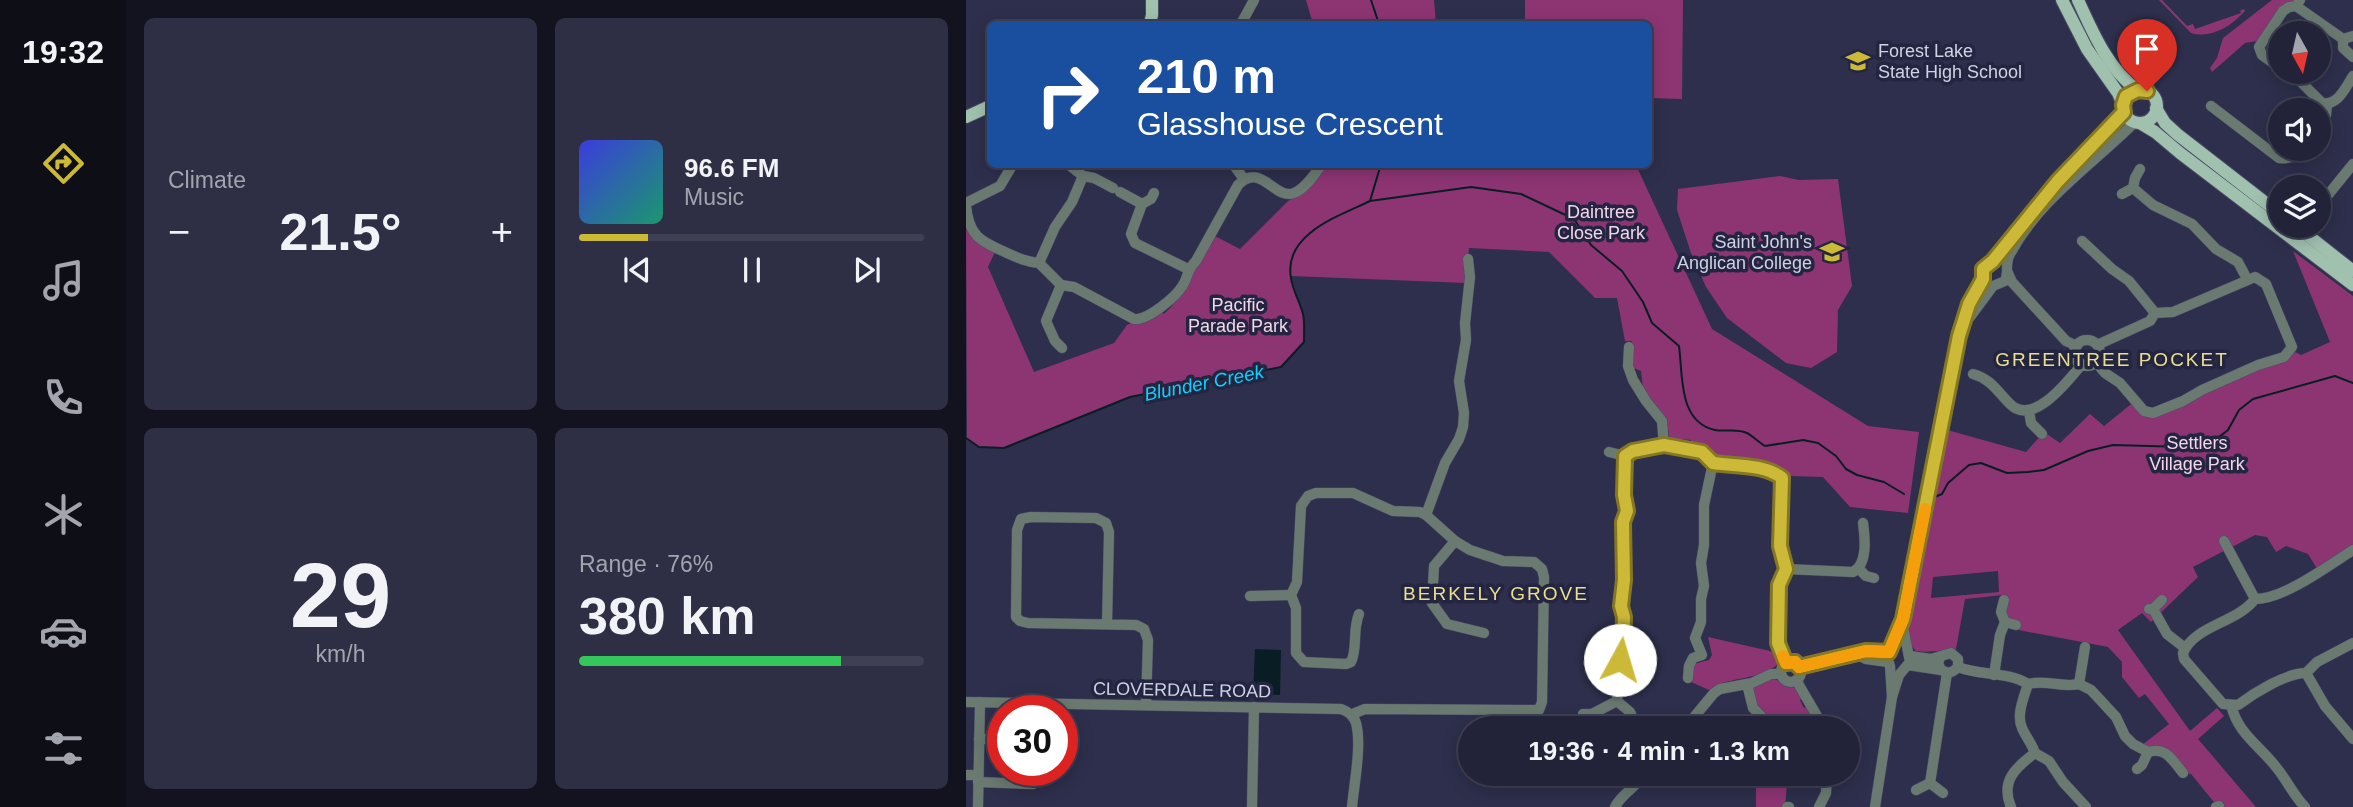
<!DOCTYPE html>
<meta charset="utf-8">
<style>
body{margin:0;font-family:Arial,sans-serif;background:#2e2f44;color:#f1f3f6;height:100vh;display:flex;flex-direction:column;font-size:26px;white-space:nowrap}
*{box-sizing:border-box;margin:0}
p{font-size:23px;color:#a2a4ae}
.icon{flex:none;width:38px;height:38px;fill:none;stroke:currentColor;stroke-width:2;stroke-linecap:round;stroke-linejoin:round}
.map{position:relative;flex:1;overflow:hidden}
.details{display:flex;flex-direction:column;gap:18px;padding:18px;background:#13131f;width:840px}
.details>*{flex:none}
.banner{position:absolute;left:21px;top:21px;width:665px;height:147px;border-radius:10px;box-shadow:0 4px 18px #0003,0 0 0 2px #3f4053;background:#1a4fa0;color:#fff;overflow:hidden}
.needle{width:46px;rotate:172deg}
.tools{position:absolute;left:1302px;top:21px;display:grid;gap:14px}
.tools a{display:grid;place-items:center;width:63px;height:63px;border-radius:50%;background:#222339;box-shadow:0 4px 18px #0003,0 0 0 2px #3f4053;font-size:35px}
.speed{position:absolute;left:21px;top:695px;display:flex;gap:14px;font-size:35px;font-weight:700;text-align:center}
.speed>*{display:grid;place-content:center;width:91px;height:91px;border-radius:50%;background:#222339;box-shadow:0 4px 18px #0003,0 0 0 2px #3f4053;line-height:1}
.speed .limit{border:10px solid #d22;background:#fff;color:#111}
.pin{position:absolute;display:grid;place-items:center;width:60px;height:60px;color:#fff;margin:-72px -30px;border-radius:50% 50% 50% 0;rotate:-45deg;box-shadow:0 0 7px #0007}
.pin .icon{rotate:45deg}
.me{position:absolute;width:77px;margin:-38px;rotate:6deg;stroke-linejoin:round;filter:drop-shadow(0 0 5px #0008)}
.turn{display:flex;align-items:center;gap:24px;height:147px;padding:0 35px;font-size:32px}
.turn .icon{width:91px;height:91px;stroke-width:2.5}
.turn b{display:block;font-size:49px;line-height:60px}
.big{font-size:52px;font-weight:800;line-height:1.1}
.details .card{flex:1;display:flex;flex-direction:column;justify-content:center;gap:10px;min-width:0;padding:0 24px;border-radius:10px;background:#2e2f44}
.details .dial{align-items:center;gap:0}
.dial b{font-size:91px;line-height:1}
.song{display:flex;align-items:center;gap:21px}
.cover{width:84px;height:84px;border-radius:10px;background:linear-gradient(135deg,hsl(240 70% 55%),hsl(160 70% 35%))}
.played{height:7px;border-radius:4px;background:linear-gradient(90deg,#ccb938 20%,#3f4053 20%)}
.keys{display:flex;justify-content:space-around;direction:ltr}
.heat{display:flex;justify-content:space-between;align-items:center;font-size:38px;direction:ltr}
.charge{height:10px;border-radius:5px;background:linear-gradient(90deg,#34c759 76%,#3f4053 0)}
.details .tiles{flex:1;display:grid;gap:18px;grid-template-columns:repeat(2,1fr)}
.trip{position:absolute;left:492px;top:716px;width:402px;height:70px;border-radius:35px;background:#222339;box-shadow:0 4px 18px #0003,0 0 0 2px #3f4053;font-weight:800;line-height:70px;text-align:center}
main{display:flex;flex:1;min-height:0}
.dock{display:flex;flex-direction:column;width:126px;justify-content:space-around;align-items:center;background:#0e0e17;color:#a2a4ae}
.dock .icon{width:49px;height:49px}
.dock .active{color:#ccb938}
.dock b{font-size:32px;color:#f1f3f6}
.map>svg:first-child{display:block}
.green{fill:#8d3573;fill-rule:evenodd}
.water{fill:#081e24}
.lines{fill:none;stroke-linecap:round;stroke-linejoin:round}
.stream{stroke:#081e24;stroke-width:2}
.minor-casing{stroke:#4a4c67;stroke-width:11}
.major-casing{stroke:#4a4c67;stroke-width:14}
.minor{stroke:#6a7a71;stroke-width:10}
.major{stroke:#a1c1af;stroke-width:12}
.route-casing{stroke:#857824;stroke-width:18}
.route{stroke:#ccb938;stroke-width:12}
.slow{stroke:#f59e0b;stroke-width:12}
.labels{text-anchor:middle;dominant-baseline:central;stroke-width:7;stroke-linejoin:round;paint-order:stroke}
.poi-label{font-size:18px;fill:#cfd1e4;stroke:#242541;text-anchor:start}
.park-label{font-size:18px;fill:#f1d7e7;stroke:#242541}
.street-label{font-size:18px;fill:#cfd1e4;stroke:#242541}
.neighbourhood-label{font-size:19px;letter-spacing:2px;fill:#eade8f;stroke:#242541}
.water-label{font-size:19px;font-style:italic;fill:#0bd2ff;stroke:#242541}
</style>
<main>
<nav class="dock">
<b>19:32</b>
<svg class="icon active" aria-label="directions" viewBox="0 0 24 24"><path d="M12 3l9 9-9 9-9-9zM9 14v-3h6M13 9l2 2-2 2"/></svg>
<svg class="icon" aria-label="music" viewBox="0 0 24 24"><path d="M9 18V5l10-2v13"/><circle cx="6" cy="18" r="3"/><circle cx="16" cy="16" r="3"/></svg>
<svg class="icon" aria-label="phone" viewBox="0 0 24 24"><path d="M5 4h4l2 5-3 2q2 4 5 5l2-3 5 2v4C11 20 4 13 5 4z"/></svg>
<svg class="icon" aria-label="climate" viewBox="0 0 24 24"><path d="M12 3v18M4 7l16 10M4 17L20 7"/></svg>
<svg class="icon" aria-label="car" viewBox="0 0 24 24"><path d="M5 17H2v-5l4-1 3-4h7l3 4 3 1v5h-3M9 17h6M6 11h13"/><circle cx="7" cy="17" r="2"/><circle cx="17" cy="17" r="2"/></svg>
<svg class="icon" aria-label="filters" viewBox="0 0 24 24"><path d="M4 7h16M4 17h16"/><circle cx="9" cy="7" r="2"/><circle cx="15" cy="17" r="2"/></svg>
</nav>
<section class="details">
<div class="tiles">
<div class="card"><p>Climate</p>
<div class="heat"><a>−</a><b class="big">21.5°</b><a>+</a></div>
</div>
<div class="card">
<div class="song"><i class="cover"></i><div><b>96.6 FM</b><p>Music</p></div></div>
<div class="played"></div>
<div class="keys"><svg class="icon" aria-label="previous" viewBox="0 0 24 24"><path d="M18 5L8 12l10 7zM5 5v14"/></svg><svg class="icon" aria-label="pause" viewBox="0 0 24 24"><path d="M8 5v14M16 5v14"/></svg><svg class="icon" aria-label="next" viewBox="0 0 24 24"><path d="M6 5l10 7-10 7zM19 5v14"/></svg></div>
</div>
<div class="card dial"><b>29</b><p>km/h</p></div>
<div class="card"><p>Range · 76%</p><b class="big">380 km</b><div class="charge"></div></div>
</div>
</section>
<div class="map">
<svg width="1387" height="807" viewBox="0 0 1387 807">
<rect width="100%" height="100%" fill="#2d2f4c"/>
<g class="green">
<path d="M340,0H468L470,24H347Z"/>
<path d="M559,0H717L716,99L683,98L682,24H559Z"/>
<path d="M1193,0H1196L1221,26L1227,24L1229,29L1275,13L1274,11L1278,9L1279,11C1265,26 1246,39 1225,33Z"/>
<path d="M1306,0H1331L1292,41L1279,43L1246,72L1244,68L1251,58L1257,38Z"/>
<path d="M359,165H670L746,329L902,426L953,432L942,513L884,507L857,477L824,476L817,470L769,459H753L745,456L739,448L725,444V440L714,439L713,444L704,442L701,421L684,401L677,388L675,371L665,367L666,341H659L651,298H629L583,252L503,248L500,283L325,276L337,315L338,342L315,367L164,397L38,448L13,447L1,440L0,221L29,252L22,267L68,372L148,343L161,325L194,310L198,314L207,305L204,301L247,235L274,249L322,201L336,193Z"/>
<path d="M814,176L833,180L872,179L886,286L872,310L871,352L845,368L820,363L761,318L740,287L725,253L711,210L712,189Z"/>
<path d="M1327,251L1387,296V550L1353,572L1342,554L1320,546L1310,552L1301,537L1289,535L1227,567L1232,577L1185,622L1176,613L1152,630L1224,731L1251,708L1258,716L1232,739L1290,807H1252L1225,774L1217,773L1201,753L1176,745L1203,724L1179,694L1173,698L1156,677V662L1142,647L1037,627L1042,597L1037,595L999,599L990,649C973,650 968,653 950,651L942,642L941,633L974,428L1060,452L1078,432L1094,443L1124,414L1138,426L1169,401L1187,413L1325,350L1335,355L1364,342ZM1032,571L1033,592L965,598L967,577Z"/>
<path d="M742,637L804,651L812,656L814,662C795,682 763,675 743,690L725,682L728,664L743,660L746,655Z"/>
<path d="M802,678C813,679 832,688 839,697L834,700L838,708L843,705L848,726L808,728L807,721L790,705L786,690L787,687Z"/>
<path d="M790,774H822L819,807H790Z"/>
</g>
<path class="water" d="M289,649L315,650L314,695L287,694Z"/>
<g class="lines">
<g class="stream">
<path d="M405,0L413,24"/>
<path d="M404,201L505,187L555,194L608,219L625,245L656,271L677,302L686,323L713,346C717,375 712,422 749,430C759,432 771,428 781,433C787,436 792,442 799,446L837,440L852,443L870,456L880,469L891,475L918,482L938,494"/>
<path d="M0,438L13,447L38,448L164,397L315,367L338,342C338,333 339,323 337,314C334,302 327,291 325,278C317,234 373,216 404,201L415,164"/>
<path d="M966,498L976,494L982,483L1003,465L1015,463L1041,473L1062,472L1078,470L1122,451L1147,445L1219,447L1238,444L1249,440L1262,430L1273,410L1287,399L1369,376L1387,383"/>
</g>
<g class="minor-casing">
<g id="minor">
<path d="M1330,6L1377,39"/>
<path d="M275,24L288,0"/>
<path d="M1377,39V48L1387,57"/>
<path d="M1377,39L1387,36"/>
<path d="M1314,68L1296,55L1293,47L1317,11L1323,7L1330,6L1334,0"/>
<path d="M1321,72L1330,77L1356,103C1372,106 1379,88 1387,76"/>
<path d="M1245,106L1313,158C1324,159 1328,157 1334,149"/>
<path d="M1353,125L1360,115L1361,104"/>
<path d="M102,164L117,176L128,178L147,188"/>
<path d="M267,164L278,179"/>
<path d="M1167,188L1187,205L1226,224L1250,249L1272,262L1281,279"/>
<path d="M154,192L176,204L185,199L188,193"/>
<path d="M1156,194L1167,188L1169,178L1174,169"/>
<path d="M0,203L34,186L47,164"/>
<path d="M176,204L165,234L169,243L222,269"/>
<path d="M0,206C3,237 15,241 41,253C52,258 61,262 73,263L95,285L108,287L168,319C181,321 210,297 217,285C223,275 220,271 230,261L272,185C295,161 309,201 328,193C339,189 349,174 356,164"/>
<path d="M1353,206L1387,164"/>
<path d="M1116,241L1146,269L1163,281L1189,313"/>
<path d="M73,263L89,227L106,202L117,176"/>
<path d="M1042,273L1046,282L1100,341L1111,346"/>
<path d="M95,285L80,321L89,341L96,348"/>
<path d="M1004,317L1027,286L1039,281C1043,272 1039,265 1043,256C1072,200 1126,165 1169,122"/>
<circle cx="1121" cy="353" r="13"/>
<path d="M663,347L662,366L667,380L680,401L696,421L698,445"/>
<path d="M1130,362L1139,373L1154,383L1178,411L1187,413L1217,401L1236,390L1292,365L1318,357L1326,347L1300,284L1289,277L1207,312L1189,313L1184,321L1131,345"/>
<path d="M1007,374C1025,379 1031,391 1044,404C1067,427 1102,381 1116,364"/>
<path d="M1063,411L1065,423L1076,434"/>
<path d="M643,452L659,456"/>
<path d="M460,515L479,463L493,439L497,427L498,413L493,381L500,340L499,323L504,277L502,259"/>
<path d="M489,541L468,566L466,603L481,624L518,633"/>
<path d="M1258,541L1289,599"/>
<path d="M1387,550C1362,566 1318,599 1289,599C1271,623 1229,625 1217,653L1218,659L1257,704L1272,705C1288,693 1320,673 1340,673L1351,662L1387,643"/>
<path d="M820,569L887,572C902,564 899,538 897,523"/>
<path d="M893,569L900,576L908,578"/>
<path d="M325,595L331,582L335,506L342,496L350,493H387L427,511L454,512L460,515L489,541L504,550L537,561L568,562L576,569L578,577L576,702L573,710L399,709L389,713L387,717"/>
<path d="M325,595L330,608V653L338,662L380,664L385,662C392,648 386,631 393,614"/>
<path d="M284,596L325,595"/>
<path d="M1038,600L1035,612L1039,622L1050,625"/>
<path d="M1183,609H1187L1196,600"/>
<path d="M1187,609L1201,634L1219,648"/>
<path d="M141,624L143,532L140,523L130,518L65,517L55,519L51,530L50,617L54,621L62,623L170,625L178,629L182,640L180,705"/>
<path d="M890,654L900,659L922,662"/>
<path d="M944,656L965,659L985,653L992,659V667C986,673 983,674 975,670L972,663L974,658"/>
<circle cx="825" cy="672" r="10"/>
<path d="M942,665L975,670"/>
<path d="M833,667C860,655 895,650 923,652"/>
<path d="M992,667C1014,676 1041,671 1062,684C1080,679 1095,688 1113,684L1125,690L1150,717L1159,736L1167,744L1182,752L1176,765L1171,769"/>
<path d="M1340,673L1359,706L1387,739"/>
<path d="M1028,675L1034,635L1039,622"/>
<path d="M722,678L723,666L727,658L736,655L729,638L735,622V599L738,586L735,563L738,545V505L747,463"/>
<path d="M830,680L858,728"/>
<path d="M781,684L787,708L803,724V728"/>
<path d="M1062,684C1058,697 1050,715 1056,728C1060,737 1066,744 1069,753L1083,761L1097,782L1120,807"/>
<path d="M1113,684L1119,647"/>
<path d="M926,697L924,666L921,657L937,619L993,336L1003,304L1017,279V269C1021,264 1025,262 1029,258C1070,208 1113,160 1158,112"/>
<path d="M0,702L375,709C381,711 388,716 390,723C396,745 388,784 386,807"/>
<path d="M1265,705C1272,734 1293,745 1310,767C1321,780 1327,795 1339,807"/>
<path d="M617,714H626L651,701"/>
<path d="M671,728L664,712L651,701L658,617L655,606L658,580L657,522L661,511L658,463L659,456L667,451L698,445L736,452L747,463C769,466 799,464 816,478L814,546L820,569L813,585L812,643L820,663"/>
<path d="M719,728L748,693L754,689L786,683L805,674H815"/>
<path d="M13,739H37"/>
<path d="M1182,752C1200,746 1207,761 1217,773"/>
<path d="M0,775H12"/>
<path d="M12,782L67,784"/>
<path d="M964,783L981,673"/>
<path d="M950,790L964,783L977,793"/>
<path d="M12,807L14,702"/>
<path d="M286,807L288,707"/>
<path d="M649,807C655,794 671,787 678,774"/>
<path d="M821,807H823"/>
<path d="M853,807L860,793L861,774"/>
<path d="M909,807L926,697L933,675L944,662L937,627"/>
<path d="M1045,807C1034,781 1050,767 1069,753"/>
<path d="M1250,807L1253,806"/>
</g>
</g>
<g class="major-casing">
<g id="major">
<path d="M1096,0L1121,49L1152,93L1157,105"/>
<path d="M1112,0C1126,31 1143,71 1172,90"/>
<path d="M184,24L186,15V0"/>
<circle cx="1174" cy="106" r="17"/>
<path d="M1190,108L1199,123L1211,134L1314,214"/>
<path d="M0,117L24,106"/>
<path d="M1174,123L1189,132L1214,153L1387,285"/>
<path d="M1330,226L1387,271"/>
</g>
</g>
<use href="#minor" class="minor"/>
<use href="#major" class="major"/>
</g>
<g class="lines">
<g class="route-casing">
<path id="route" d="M654,660L657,650L658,617L655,606L658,580L657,522L661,511L658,495L659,456L667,451L698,445L736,452L747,463C768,466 799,464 816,478L814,546L820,569L813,585L812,643L820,663L829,662L833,667L900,651L923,652L937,619L993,336L1003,304L1017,279V269L1027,261L1092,181L1158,112L1157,105L1160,96L1172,90L1181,91"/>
</g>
<use href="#route" class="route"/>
<path class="slow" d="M817,656L820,663L829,662L833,667L900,651L923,652L937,619L959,509"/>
</g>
<defs>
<g id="school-bare" transform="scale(1.89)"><path d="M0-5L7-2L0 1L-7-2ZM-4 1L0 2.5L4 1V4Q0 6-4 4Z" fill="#ccb938" stroke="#242541" stroke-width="2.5" paint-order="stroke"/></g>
</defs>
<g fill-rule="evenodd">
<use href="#school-bare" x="892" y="61"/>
<use href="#school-bare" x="866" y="252"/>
</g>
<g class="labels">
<g class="poi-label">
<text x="912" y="51">Forest Lake<tspan x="912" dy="21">State High School</tspan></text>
<text x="846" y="242" text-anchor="end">Saint John's<tspan x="846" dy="21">Anglican College</tspan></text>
</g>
<g class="park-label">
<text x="635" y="212">Daintree<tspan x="635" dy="21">Close Park</tspan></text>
<text x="272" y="305">Pacific<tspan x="272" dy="21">Parade Park</tspan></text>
<text x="1231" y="443">Settlers<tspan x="1231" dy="21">Village Park</tspan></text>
</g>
<g class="street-label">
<text transform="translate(216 690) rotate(1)">CLOVERDALE ROAD</text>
</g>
<g class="neighbourhood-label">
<text x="1146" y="359">GREENTREE POCKET</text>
<text x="530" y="593">BERKELY GROVE</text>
</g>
<g class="water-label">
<text transform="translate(238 383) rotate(-11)">Blunder Creek</text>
</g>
</g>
</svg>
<div class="tools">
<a><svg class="needle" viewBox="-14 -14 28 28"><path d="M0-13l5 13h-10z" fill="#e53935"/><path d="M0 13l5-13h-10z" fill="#a2a4ae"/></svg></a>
<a><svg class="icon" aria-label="sound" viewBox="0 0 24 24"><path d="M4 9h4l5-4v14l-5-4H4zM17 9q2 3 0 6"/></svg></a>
<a><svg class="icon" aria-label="layers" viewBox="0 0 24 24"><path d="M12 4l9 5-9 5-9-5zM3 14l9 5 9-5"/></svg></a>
</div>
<div class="speed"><div class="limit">30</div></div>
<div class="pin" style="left:1181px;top:91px;background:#d93025"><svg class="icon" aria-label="arrive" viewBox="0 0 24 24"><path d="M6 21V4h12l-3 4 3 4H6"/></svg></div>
<svg class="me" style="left:654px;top:660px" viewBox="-20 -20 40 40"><circle r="19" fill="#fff"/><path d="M0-13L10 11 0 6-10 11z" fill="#ccb938"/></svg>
<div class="trip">19:36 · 4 min · 1.3 km</div>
<div class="banner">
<div class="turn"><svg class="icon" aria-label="right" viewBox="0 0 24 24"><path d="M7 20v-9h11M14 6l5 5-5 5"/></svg><div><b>210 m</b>Glasshouse Crescent</div></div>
</div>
</div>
</main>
